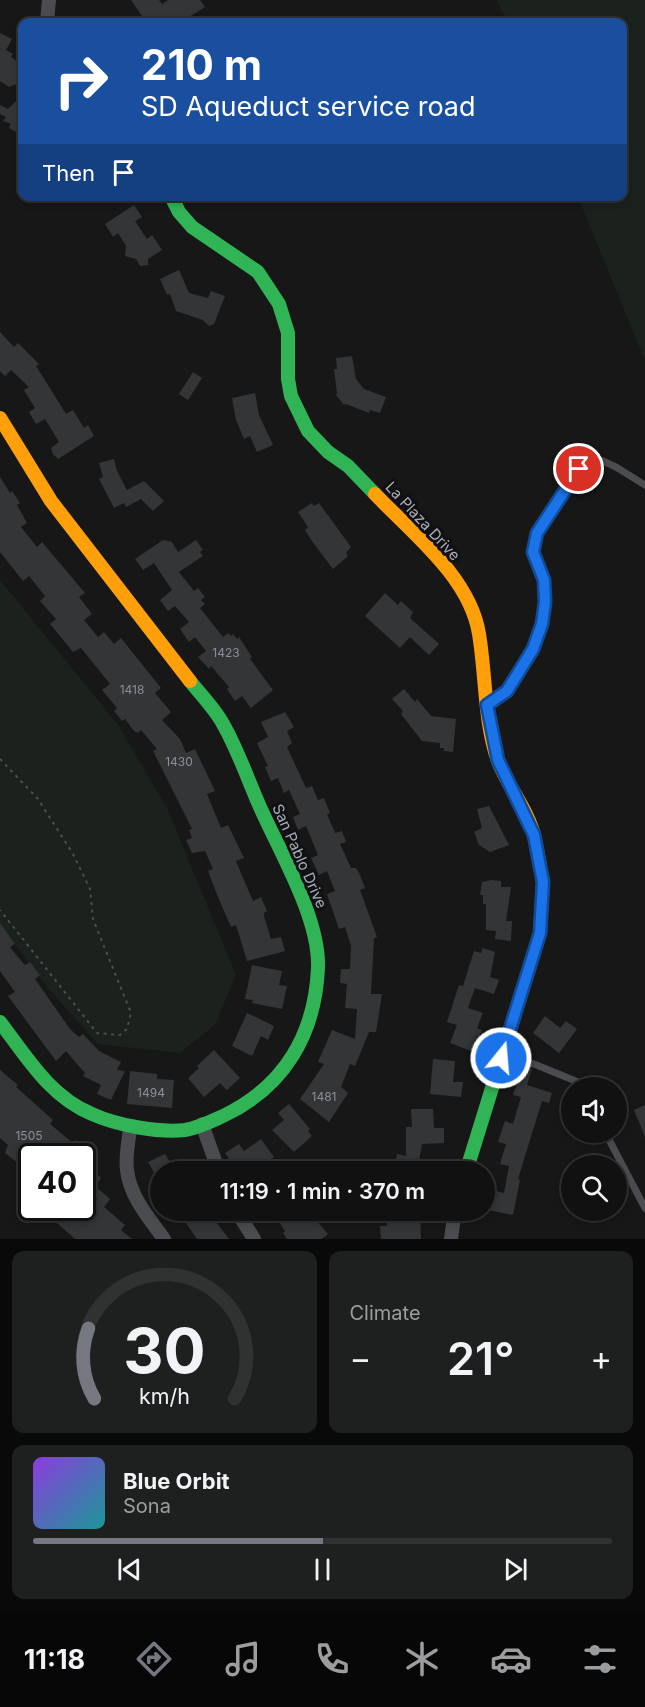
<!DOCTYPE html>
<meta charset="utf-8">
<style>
body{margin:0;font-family:Inter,sans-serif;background:#1e1f1f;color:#f1f3f6;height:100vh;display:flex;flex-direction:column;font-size:22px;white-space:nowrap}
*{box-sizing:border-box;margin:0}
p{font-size:20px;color:#9c9d9f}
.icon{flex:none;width:33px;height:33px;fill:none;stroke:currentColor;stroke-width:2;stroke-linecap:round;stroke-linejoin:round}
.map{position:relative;height:1239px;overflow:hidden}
.details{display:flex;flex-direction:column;gap:12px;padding:12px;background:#090909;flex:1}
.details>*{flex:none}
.guide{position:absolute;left:18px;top:18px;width:609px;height:183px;border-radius:12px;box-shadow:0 3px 9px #0003,0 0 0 2px #303131;background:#1a4fa0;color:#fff;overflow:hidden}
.tools{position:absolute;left:561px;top:1077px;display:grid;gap:12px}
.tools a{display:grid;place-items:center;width:66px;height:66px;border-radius:50%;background:#111;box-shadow:0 3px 9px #0003,0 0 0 2px #303131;font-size:30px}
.speed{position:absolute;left:18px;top:1143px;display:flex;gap:12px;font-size:30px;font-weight:700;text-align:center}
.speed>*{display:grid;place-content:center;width:78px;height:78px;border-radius:50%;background:#111;box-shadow:0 3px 9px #0003,0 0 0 2px #303131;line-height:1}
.speed .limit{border:3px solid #111;border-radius:9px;background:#fff;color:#111}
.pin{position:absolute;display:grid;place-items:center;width:51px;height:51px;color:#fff;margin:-26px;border:3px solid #fff;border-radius:50%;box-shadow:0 2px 6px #0007}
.me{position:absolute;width:66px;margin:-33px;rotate:17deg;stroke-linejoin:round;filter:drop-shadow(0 0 4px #0008)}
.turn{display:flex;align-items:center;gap:21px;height:126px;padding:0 24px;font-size:27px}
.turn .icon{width:78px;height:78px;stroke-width:2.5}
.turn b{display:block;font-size:42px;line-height:51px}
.then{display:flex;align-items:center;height:57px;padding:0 24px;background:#0003;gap:12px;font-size:22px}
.big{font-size:45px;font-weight:600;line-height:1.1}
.details .tile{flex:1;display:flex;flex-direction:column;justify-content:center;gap:9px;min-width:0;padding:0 21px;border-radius:12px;background:#1e1f1f}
.details .dial{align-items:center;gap:0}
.dial svg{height:156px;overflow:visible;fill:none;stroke:#303131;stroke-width:7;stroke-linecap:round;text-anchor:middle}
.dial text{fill:#f1f3f6;stroke:none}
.song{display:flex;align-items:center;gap:18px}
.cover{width:72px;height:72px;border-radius:9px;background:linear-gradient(135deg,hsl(270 70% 55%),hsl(180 70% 35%))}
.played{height:6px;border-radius:3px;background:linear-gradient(90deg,#757880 50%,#303131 50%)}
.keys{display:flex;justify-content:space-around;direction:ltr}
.heat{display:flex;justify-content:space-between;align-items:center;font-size:33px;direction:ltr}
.details .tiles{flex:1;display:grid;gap:12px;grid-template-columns:1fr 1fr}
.tile:last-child{grid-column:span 2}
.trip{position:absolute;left:150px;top:1161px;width:345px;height:60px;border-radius:30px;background:#111;box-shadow:0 3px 9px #0003,0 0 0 2px #303131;font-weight:600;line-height:60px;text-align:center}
.menu{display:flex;height:96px;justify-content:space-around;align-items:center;background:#070707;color:#9c9d9f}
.menu .icon{width:42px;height:42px}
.menu .on{color:#757880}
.menu b{font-size:27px;color:#f1f3f6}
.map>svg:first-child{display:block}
.green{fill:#1b211c}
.building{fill:#343537}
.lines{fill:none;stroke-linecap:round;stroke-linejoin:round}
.path{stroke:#4d4e52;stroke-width:2;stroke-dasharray:3 4.5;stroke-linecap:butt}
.lane{stroke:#4b4c50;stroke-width:7}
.street{stroke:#4b4c50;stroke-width:14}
.fast{stroke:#30b455;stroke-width:14}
.slow{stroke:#ff9f0a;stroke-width:14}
.route-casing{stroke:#114b97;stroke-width:15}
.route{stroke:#1a73e8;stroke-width:10}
.labels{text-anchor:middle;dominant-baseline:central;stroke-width:6;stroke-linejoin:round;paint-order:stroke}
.number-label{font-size:12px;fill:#8b8f98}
.street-label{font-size:15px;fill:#a8adb8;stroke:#111113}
</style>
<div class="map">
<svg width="645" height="1239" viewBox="0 0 645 1239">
<rect width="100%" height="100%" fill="#171717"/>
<g class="green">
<path d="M497,0H645V361L578,197L622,196V22H507Z"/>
<path d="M0,580L118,725L167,808L236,975L215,1025L179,1053L98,1044L48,988L0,924Z"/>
</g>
<g class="building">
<path d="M131,0H159L162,4L168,0H200L205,7L181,22H146Z"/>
<path d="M0,33L12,39L6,50L13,54L11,57L18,62L17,65L21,67L19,70L21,72L16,80L17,84L9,87L0,81Z"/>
<path d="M22,95V135L9,128L11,124L3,121L6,117L0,114V105L8,109Z"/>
<path d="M134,205L142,217L135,221L147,239L152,235L162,250L148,259V265L140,266L136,259L125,256L126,246L118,233L113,237L105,224Z"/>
<path d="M179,270L189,293L208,298L211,291L225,296L214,324L209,326L203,320L176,311L170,294L167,295L160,279Z"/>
<path d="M0,332L14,347L18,343L39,364L36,366L66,414L73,410L84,428L88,425L94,436L58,459L53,454L51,448L59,442L45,419L36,424L29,412L35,408L24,390L29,387L11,370L5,376L0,371Z"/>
<path d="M352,356L356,379L364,389L386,397L380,413L370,410L369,413L346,404L344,405L336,395L337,393L334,369H337L336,358Z"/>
<path d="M193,372L202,378L188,400L179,394Z"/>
<path d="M255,393L259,415L273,445L257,452L250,436L244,439L236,420L232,398Z"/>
<path d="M114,459L117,471L127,490L144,481L164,501L153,511L141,499L126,507L124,503L114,508L99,479L103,477L99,463Z"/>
<path d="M0,477L10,493L12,491L20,503L17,505L27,523L21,527L37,547L42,542L85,593L79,597L92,614L84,620L98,637L104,632L114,644L121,638L161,688L155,693L171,712L162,720L180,739L186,753L195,749L215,791L207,794L221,828L228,825L244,858L236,861L243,878L253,901L261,897L267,911L264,913V916L271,939L281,937L285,951L247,961L236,925L231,927L218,897L208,871L213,869L205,851L192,853L186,840L192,838L189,830L192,829L153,751L157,749L141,730L138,733L134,731L125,719L122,721L114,711L117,708L102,690L110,684L81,648L73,652L50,624L56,619L40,601L45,596L29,576L23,581L0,552Z"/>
<path d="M312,503L314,506L319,503L351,547L346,553L348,556L333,569L312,541L305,530L308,527L298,512Z"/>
<path d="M163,540L172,542L178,552L196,540L203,550L200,552L203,556L179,572L194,591L198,588L205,597L201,600L205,604L200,608L223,637L228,633L231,636L233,634L237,639L239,637L252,657L250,659L273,690L251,708L242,696L235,701L227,689L229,687L211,666L209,669L198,657L206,651L195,637L189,642L180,629L189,622L175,606L168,611L160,600L172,590L154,563L143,570L135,559Z"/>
<path d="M385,593L398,605L401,601L413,612L410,618L439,644L429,655L410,637L400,648L365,616Z"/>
<path d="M404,689L415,702L417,699L431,716L456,719L453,752L444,751V748H440V743L422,741L401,714L403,711L392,699Z"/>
<path d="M285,712L294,727L287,731L292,743L287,747L306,788L312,786L318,800L324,798L330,813L327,814L335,833L342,831L346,842L340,844L351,868H356L360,875L365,888L360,890L377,937L374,938L371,994H382L376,1032H369L355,1066L350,1064L341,1087L348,1093L329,1122L300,1099L324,1064L318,1062L332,1030L355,1039L357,1009L345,1008L347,984L340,983L341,969H350L351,946L345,927L339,929L327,894L335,891L327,871L319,875L311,858L318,855L306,826L298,830L293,817L300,814L289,790L284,793L278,778L271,781L265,767L268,766L257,743L268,737L261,722Z"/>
<path d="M489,806L509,845L490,852L479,845L474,832L482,828L477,809Z"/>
<path d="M491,880L501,881V887H511L506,921H512L511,941L495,939L496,931L486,930V904H483V895H480L482,882Z"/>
<path d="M0,923L15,944L10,947L23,963L25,965L30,962L40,975L35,979L70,1029L79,1037L83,1034L99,1051L121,1062L117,1070L125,1071L111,1100L97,1094L101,1085L83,1076L85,1073L66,1051L56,1061L8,996L15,992L0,971Z"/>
<path d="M483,948L495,952L490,977L499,980L494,994L475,988L468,1008L483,1013L477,1028L482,1030L474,1052L450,1043L457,1025L447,1022L459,985L463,986L474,951L481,953Z"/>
<path d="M252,965L282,971L279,985L287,986L282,1009L252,1003L253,1000L245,999Z"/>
<path d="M247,1013L274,1026L268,1040L261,1036L252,1056L232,1046Z"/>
<path d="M545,1016L560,1028L566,1021L577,1029L559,1053L533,1033Z"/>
<path d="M214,1050L240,1078L227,1090L220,1083L204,1097L188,1078L199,1068L197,1066Z"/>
<path d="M433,1059L455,1061L453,1082H463L461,1097L430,1094Z"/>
<path d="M523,1068L532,1069L527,1085L552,1093L549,1103L542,1101L518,1179L520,1180L513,1215L484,1209V1188L504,1193L509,1166L500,1164L506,1144L498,1142L505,1121L513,1124L521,1097L513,1095Z"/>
<path d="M0,1070L18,1085L16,1087L53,1120L50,1124L73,1143L75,1140L80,1143L97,1156H32V1174L5,1153L8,1145L0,1138Z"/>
<path d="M130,1071L157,1074V1079L174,1080L172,1108L127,1104Z"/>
<path d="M289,1104L310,1129L308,1131L312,1136L294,1152L272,1130L284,1120L278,1113Z"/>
<path d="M645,1105V1137L634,1110Z"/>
<path d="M411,1109H433L434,1128H444V1143L422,1144L417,1172H394L397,1154L406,1156V1127H412Z"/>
<path d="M261,1139L274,1157L253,1172H241L236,1164L234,1166L225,1153L239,1144L244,1151Z"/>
<path d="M165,1154L176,1172H160V1183L148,1162Z"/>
<path d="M82,1163L101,1178L95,1186L110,1199L104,1207L125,1225L121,1230L132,1239H75L40,1208H82Z"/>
<path d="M190,1210H224L213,1218L229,1239H197L181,1216Z"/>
<path d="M271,1210H298L303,1218L310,1213L328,1234L322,1239H287L283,1233L285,1231Z"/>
<path d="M386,1210H420L421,1239H381L380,1226H387Z"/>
</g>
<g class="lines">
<path class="path" d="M0,759L38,799L73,854L90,889L93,919L131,1013L127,1029L120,1035L97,1033L0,910"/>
<g class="lane">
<path d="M489,704L507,691L533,649L542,624L544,580L533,552L537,533L579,468L586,461L596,458L616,467L645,485"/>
<path d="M503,1059L534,1064L583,1084L584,1088"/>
<path d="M605,1132L645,1208"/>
</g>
<g class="street">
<path d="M47,22L49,0"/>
<path d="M202,1124L219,1172"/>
<path d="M130,1127C129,1141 125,1156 127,1170C130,1197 149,1218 164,1239"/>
<path d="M236,1210L254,1239"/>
<path d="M451,1239L455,1210"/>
</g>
<g class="fast">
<path d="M171,196L179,212L192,227L258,272L279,304L288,333V379L291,396L308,431L328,452L348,466L375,494"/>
<path d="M0,1022C26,1056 50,1097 92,1114C116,1125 158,1133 185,1130C198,1128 212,1121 223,1116C284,1087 315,1035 318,968C320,919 280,852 260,807C248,780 238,750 223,724C215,709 201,695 190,681"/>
<path d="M466,1172L540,933L543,882L535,839"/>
</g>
<g class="slow">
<path d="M0,418L51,501L190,681"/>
<path d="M375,494C412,533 470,577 479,634C486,676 484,721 498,761C508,787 529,811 535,839"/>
</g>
</g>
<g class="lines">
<g class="route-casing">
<path id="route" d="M501,1058L540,933L543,882L534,835L498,760L487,705L507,691L533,649L542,624L545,602L544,580L533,552L537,533L579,469"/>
</g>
<use href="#route" class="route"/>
</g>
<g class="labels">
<g class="number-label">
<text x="226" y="652">1423</text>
<text x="132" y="689">1418</text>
<text x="179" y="761">1430</text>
<text x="151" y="1092">1494</text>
<text x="324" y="1096">1481</text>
<text x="29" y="1135">1505</text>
</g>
<g class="street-label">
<text transform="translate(423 521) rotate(47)">La Plaza Drive</text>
<text transform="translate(300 856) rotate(66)">San Pablo Drive</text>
</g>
</g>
</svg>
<div class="tools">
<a><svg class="icon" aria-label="sound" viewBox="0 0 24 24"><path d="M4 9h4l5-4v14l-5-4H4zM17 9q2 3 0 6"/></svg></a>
<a><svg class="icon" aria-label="search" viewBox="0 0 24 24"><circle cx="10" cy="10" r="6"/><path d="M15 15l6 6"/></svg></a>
</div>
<div class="speed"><div class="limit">40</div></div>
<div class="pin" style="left:579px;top:469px;background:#d93025"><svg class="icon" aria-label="arrive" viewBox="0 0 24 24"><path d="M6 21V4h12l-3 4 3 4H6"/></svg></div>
<svg class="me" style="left:501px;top:1058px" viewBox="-20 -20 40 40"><circle r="17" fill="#1a73e8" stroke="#fff" stroke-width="3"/><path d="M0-11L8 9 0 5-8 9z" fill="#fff"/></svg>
<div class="trip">11:19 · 1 min · 370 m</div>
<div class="guide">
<div class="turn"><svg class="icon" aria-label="right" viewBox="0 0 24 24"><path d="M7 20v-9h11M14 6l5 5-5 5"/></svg><div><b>210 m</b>SD Aqueduct service road</div></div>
<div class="then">Then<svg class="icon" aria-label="arrive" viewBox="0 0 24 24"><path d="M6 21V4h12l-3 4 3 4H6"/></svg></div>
</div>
</div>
<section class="details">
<div class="tiles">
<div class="tile dial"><svg viewBox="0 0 100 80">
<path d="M14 69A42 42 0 1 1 86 69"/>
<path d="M14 69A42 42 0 0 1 11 33" stroke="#757880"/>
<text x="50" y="56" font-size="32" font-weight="700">30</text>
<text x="50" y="72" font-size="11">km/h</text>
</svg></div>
<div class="tile"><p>Climate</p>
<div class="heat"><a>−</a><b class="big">21°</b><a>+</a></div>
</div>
<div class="tile">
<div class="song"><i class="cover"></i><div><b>Blue Orbit</b><p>Sona</p></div></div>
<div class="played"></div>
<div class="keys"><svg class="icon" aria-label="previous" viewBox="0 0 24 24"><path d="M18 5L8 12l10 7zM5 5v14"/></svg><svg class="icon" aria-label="pause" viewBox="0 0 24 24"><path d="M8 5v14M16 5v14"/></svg><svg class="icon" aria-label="next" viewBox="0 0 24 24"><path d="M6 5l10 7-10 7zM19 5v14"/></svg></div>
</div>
</div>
</section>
<nav class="menu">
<b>11:18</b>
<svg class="icon on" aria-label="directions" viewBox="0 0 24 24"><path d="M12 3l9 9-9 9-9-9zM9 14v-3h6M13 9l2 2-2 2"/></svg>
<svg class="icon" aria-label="music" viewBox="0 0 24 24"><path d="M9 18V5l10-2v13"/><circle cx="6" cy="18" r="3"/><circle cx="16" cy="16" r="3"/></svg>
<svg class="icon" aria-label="phone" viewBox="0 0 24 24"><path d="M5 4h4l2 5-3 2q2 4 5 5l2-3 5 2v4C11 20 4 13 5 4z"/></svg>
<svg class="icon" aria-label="climate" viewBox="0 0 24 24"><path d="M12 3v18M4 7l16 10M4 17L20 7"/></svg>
<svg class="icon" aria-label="car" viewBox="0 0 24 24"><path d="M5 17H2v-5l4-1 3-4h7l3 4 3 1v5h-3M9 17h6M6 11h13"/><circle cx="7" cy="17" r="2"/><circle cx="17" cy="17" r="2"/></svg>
<svg class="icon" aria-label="filters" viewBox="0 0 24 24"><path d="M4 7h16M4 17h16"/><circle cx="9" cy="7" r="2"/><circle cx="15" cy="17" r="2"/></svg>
</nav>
